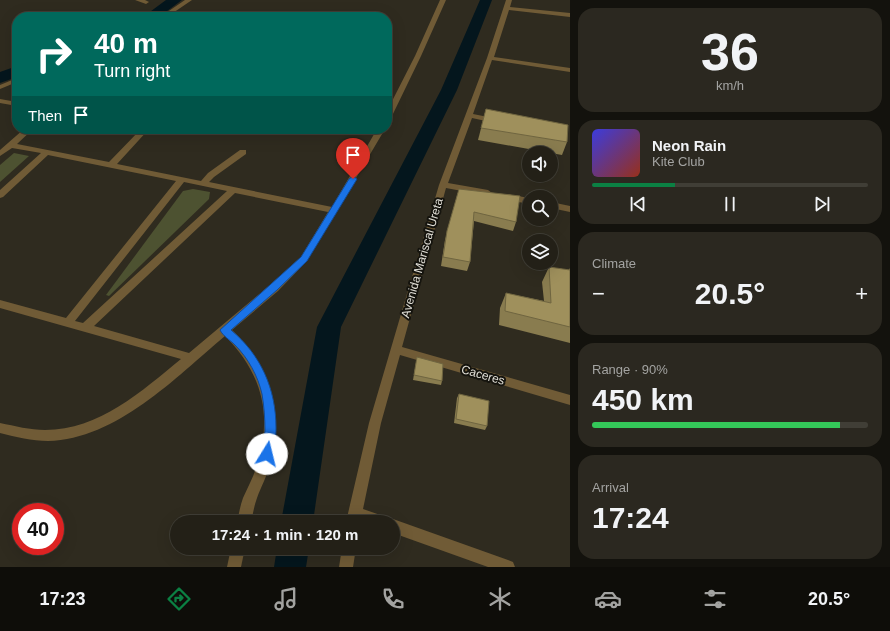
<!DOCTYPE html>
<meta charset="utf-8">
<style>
body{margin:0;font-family:Arial,sans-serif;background:#2b2820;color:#f1f3f6;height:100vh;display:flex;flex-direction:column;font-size:15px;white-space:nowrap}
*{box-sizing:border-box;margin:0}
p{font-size:13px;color:#a3a3a1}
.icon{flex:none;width:22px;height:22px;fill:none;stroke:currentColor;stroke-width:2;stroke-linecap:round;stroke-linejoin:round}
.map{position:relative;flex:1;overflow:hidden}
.details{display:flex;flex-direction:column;gap:8px;padding:8px;background:#13120d;width:320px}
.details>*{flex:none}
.banner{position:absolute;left:12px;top:12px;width:380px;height:122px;border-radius:16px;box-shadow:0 4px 16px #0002,0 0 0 1px #403e36;background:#00695c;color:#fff;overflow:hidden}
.buttons{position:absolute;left:522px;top:146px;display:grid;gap:8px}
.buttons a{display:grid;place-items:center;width:36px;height:36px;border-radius:50%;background:#232017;box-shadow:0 4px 16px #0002,0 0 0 1px #403e36;font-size:20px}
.speed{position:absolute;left:12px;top:503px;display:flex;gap:8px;font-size:20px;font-weight:700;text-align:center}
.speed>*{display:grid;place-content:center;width:52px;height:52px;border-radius:50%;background:#232017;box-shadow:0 4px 16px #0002,0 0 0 1px #403e36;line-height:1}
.speed .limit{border:6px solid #d22;background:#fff;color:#111}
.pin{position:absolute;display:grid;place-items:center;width:34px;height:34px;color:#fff;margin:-41px -17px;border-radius:50% 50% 50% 0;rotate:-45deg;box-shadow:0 0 4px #0007}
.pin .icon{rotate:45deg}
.me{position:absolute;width:44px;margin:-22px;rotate:9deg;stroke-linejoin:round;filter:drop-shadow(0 0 3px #0008)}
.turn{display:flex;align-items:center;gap:14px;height:84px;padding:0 16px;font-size:18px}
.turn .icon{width:52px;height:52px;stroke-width:2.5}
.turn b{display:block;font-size:28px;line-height:34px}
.then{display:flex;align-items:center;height:38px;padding:0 16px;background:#0003;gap:8px;font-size:15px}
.big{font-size:30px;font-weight:700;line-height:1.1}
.details .card{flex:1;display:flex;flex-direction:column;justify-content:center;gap:6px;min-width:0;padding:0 14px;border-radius:16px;background:#2b2820}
.details .dial{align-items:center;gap:0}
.dial b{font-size:52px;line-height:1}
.song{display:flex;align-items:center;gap:12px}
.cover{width:48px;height:48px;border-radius:6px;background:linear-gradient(135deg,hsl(240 70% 55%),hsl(10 70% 35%))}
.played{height:4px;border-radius:2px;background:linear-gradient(90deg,#0b8043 30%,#403e36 30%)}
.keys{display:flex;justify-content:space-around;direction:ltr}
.heat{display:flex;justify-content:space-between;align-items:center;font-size:22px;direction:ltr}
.charge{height:6px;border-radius:3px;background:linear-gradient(90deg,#34c759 90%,#403e36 0)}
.trip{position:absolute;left:170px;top:515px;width:230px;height:40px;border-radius:20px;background:#232017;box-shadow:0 4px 16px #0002,0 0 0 1px #403e36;font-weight:700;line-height:40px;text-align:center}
.tab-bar{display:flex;height:64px;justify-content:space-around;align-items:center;background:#0e0d09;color:#a3a3a1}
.tab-bar .icon{width:28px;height:28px}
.tab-bar .selected{color:#0b8043}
.tab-bar b{font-size:18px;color:#f1f3f6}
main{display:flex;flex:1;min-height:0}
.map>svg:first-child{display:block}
.green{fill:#4d5231}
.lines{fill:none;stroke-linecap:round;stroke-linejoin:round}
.canal{fill:#04161d;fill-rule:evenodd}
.minor{fill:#705b36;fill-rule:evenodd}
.wall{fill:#897c4f}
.building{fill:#9f905c;stroke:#6f6540}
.route{fill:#1a73e8;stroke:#114b97}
.labels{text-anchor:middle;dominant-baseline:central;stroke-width:4;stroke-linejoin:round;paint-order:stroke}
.street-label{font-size:12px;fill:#e0ded6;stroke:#15140e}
</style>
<main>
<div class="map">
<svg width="570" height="567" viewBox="0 0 570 567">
<rect width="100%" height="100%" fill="#2f2b1f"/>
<g class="green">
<path d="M14,153L29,156L0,182V165Z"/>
<path d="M193,189L210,192L209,199L109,296L106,295L183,191Z"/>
</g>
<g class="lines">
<g class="canal">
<path d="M166,0H182L159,17H143Z"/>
<path d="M480,0H492L457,90L341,327L313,522H281L317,327L441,90Z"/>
<path d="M17,66V77L0,83V72Z"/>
<path d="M277,548H309L306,567H274Z"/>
</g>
<g class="minor">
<path d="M135,0H145L149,2L146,4Z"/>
<path d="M185,0H192L167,17H160Z"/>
<path d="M440,0H446L421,56L391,118L387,120V111L415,56Z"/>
<path d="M506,0H512L510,7L570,13V17L509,10L494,57L570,68V72L492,60L473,114L498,119L499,121L495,123L472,118L448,183L488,190L492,193L488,196L446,188L402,347L570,395V405L400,355L381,423L363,509L386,517L388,522L393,519L508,560L513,562L515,567H488L393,533V522H346L369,423L439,185L487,58Z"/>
<path d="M17,78V82L0,89V85Z"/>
<path d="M0,99L17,102V106L0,103Z"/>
<path d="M24,129H33L17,144L109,162L141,129H149L117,164L201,181L208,173L240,150H246V154L214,177L209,182L332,207L377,129H385L307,261L278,291L232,330C271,367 285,412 270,464C267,476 261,487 257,498C254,506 253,514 251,522H237C239,514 240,506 243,498C248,487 254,476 257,465C273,415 262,373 225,336C175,378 117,439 48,441C32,441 16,437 0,433V423C15,426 30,430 45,430C99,430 142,391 181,359L0,308V300L66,318L176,181L48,155L3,197L0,198V190L41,153L12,148L0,156V150ZM184,182L227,191L83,323L75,321ZM235,193L328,212L301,257L270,285L189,353L94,326Z"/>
<path d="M506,194L529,198V204L503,199L502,197Z"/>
<path d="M551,202L570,206V212L551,208Z"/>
<path d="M231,548H245L241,567H227Z"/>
<path d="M342,548H356L353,567H339Z"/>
</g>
</g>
<g class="wall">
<path d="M486,109L567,142L562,155L478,140Z"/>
<path d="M459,189L516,222L513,231L474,221L470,262L467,271L441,266L445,240Z"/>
<path d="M549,267L569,270L570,268V343L499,325L500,308L506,293L544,301L542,282Z"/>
<path d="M417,357L442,381L441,385L413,380Z"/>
<path d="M459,394L487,426L485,430L454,423L457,398Z"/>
</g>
<g class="building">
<path d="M486,109L568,125L567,142L481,128Z"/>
<path d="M459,189L520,196L516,222L474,212L470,262L443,257L447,231Z"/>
<path d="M549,267L570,270V327L505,311L506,293L551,303Z"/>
<path d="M417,357L443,364L442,381L414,375Z"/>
<path d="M459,394L489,401L487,426L456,419Z"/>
</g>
<path class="route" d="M353,176L357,179L307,261L277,290L231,330C261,355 276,389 276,428C276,437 275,449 271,458L267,460L263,458C259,450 264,439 265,431C265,418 264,406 262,394C258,376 248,358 235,345C230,340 223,336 220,330L301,257L349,179Z"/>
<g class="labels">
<g class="street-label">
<text transform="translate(422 258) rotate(-74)">Avenida Mariscal Ureta</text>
<text transform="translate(483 375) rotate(16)">Caceres</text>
</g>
</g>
</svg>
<div class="buttons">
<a><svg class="icon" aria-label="sound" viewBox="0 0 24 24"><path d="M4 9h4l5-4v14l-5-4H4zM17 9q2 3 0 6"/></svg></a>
<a><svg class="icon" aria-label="search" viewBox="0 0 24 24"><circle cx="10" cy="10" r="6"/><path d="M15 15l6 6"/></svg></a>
<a><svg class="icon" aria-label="layers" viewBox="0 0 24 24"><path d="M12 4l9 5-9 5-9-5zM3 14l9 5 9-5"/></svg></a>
</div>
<div class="speed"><div class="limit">40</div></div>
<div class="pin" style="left:353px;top:179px;background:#d93025"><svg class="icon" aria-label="arrive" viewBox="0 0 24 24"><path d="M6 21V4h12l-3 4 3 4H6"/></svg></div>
<svg class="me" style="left:267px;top:454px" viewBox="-20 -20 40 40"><circle r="19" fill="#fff"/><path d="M0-13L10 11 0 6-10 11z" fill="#1a73e8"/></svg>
<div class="trip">17:24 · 1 min · 120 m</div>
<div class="banner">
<div class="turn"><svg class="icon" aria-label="right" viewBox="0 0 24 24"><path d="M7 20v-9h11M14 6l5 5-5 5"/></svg><div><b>40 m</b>Turn right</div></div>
<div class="then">Then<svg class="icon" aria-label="arrive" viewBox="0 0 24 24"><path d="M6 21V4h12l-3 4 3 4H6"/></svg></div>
</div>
</div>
<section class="details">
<div class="card dial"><b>36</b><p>km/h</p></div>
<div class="card">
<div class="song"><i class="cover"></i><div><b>Neon Rain</b><p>Kite Club</p></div></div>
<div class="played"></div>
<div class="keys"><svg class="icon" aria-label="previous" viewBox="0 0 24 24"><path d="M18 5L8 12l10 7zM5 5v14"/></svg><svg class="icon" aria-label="pause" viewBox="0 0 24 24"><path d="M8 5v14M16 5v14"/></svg><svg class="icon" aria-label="next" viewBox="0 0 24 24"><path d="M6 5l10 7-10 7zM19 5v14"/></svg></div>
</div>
<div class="card"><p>Climate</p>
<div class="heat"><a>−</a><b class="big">20.5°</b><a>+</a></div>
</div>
<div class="card"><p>Range · 90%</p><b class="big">450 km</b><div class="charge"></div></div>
<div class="card"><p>Arrival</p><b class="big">17:24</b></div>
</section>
</main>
<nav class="tab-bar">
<b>17:23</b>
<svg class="icon selected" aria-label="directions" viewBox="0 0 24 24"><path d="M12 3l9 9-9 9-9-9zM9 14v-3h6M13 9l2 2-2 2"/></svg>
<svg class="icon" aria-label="music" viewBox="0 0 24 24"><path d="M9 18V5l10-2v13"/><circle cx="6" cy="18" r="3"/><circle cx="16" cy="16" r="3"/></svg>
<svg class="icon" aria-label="phone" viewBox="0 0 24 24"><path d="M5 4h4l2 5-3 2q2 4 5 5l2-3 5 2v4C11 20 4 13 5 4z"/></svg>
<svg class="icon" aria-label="climate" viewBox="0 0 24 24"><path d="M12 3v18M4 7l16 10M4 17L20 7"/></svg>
<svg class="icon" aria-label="car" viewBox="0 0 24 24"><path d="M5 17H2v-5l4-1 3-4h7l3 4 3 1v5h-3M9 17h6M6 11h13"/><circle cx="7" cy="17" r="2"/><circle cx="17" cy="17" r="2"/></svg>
<svg class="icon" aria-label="filters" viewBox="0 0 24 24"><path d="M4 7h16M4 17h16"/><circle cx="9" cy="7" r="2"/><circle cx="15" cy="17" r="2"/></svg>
<b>20.5°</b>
</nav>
